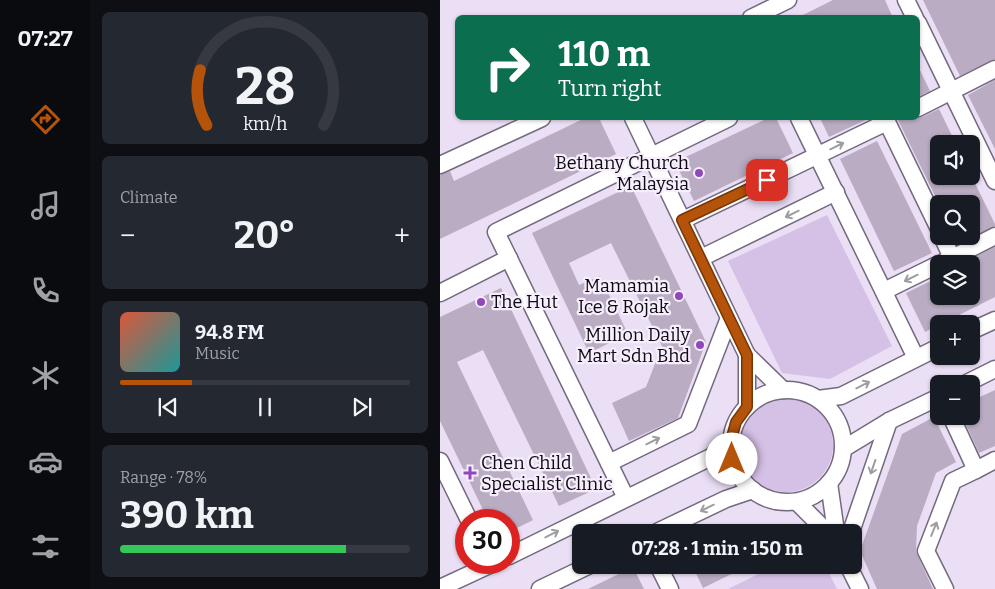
<!DOCTYPE html>
<meta charset="utf-8">
<style>
body{margin:0;font-family:Bitter,serif;background:#242831;color:#f1f3f6;height:100vh;display:flex;flex-direction:column;font-size:19px;white-space:nowrap}
*{box-sizing:border-box;margin:0}
p{font-size:16px;color:#9ea1a6}
.icon{flex:none;width:28px;height:28px;fill:none;stroke:currentColor;stroke-width:2;stroke-linecap:round;stroke-linejoin:round}
.map{position:relative;flex:1;overflow:hidden}
.sheet{display:flex;flex-direction:column;gap:12px;padding:12px;background:#0d0f14;width:350px}
.sheet>*{flex:none}
.hud{position:absolute;left:15px;top:15px;width:465px;height:105px;border-radius:8px;box-shadow:0 1px 4px #0004;background:#0b6e4f;color:#fff;overflow:hidden}
.buttons{position:absolute;left:490px;top:135px;display:grid;gap:10px}
.buttons a{display:grid;place-items:center;width:50px;height:50px;border-radius:8px;background:#171b24;box-shadow:0 1px 4px #0004;font-size:25px}
.speed{position:absolute;left:15px;top:509px;display:flex;gap:10px;font-size:25px;font-weight:700;text-align:center}
.speed>*{display:grid;place-content:center;width:65px;height:65px;border-radius:50%;background:#171b24;box-shadow:0 1px 4px #0004;line-height:1}
.speed .limit{border:8px solid #d22;background:#fff;color:#111}
.pin{position:absolute;display:grid;place-items:center;width:42px;height:42px;color:#fff;margin:-21px;border-radius:10px;box-shadow:0 2px 8px #0006}
.me{position:absolute;width:55px;margin:-28px;rotate:0deg;stroke-linejoin:round;filter:drop-shadow(0 0 4px #0008)}
.turn{display:flex;align-items:center;gap:18px;height:105px;padding:0 20px;font-size:22px}
.turn .icon{width:65px;height:65px;stroke-width:2.5}
.turn b{display:block;font-size:35px;line-height:42px}
.big{font-size:38px;font-weight:700;line-height:1.1}
.sheet .card{flex:1;display:flex;flex-direction:column;justify-content:center;gap:8px;min-width:0;padding:0 18px;border-radius:8px;background:#242831}
.sheet .dial{align-items:center;gap:0}
.dial svg{height:130px;overflow:visible;fill:none;stroke:#363941;stroke-width:7;stroke-linecap:round;text-anchor:middle}
.dial text{fill:#f1f3f6;stroke:none}
.song{display:flex;align-items:center;gap:15px}
.cover{width:60px;height:60px;border-radius:8px;background:linear-gradient(135deg,hsl(10 70% 55%),hsl(180 70% 35%))}
.played{height:5px;border-radius:2px;background:linear-gradient(90deg,#b45309 25%,#363941 25%)}
.keys{display:flex;justify-content:space-around;direction:ltr}
.heat{display:flex;justify-content:space-between;align-items:center;font-size:28px;direction:ltr}
.charge{height:8px;border-radius:4px;background:linear-gradient(90deg,#34c759 78%,#363941 0)}
.trip{position:absolute;left:132px;top:524px;width:290px;height:50px;border-radius:8px;background:#171b24;box-shadow:0 1px 4px #0004;font-weight:700;line-height:50px;text-align:center}
main{display:flex;flex:1;min-height:0}
.menu{display:flex;flex-direction:column;width:90px;justify-content:space-around;align-items:center;background:#090b0e;color:#9ea1a6}
.menu .icon{width:35px;height:35px}
.menu .current{color:#b45309}
.menu b{font-size:22px;color:#f1f3f6}
.map>svg:first-child{display:block}
.green{fill:#d5c0e6}
.building{fill:#b9acc3}
.lines{fill:none;stroke-linecap:round;stroke-linejoin:round}
.minor-casing{stroke:#74697d;stroke-width:19}
.minor{stroke:#fff;stroke-width:16}
.oneway{stroke:#9f9da0}
.route-casing{stroke:#753606;stroke-width:12}
.route{stroke:#b45309;stroke-width:9}
.poi-dot{fill:#8f49bd;stroke:#f6eefc;stroke-width:2}
.labels{text-anchor:middle;dominant-baseline:central;stroke-width:4.5;stroke-linejoin:round;paint-order:stroke}
.poi-label{font-size:18px;fill:#0e0a12;stroke:#f6eefc;text-anchor:end}
</style>
<main>
<nav class="menu">
<b>07:27</b>
<svg class="icon current" aria-label="directions" viewBox="0 0 24 24"><path d="M12 3l9 9-9 9-9-9zM9 14v-3h6M13 9l2 2-2 2"/></svg>
<svg class="icon" aria-label="music" viewBox="0 0 24 24"><path d="M9 18V5l10-2v13"/><circle cx="6" cy="18" r="3"/><circle cx="16" cy="16" r="3"/></svg>
<svg class="icon" aria-label="phone" viewBox="0 0 24 24"><path d="M5 4h4l2 5-3 2q2 4 5 5l2-3 5 2v4C11 20 4 13 5 4z"/></svg>
<svg class="icon" aria-label="climate" viewBox="0 0 24 24"><path d="M12 3v18M4 7l16 10M4 17L20 7"/></svg>
<svg class="icon" aria-label="car" viewBox="0 0 24 24"><path d="M5 17H2v-5l4-1 3-4h7l3 4 3 1v5h-3M9 17h6M6 11h13"/><circle cx="7" cy="17" r="2"/><circle cx="17" cy="17" r="2"/></svg>
<svg class="icon" aria-label="filters" viewBox="0 0 24 24"><path d="M4 7h16M4 17h16"/><circle cx="9" cy="7" r="2"/><circle cx="15" cy="17" r="2"/></svg>
</nav>
<section class="sheet">
<div class="card dial"><svg viewBox="0 0 100 80">
<path d="M14 69A42 42 0 1 1 86 69"/>
<path d="M14 69A42 42 0 0 1 10 35" stroke="#b45309"/>
<text x="50" y="56" font-size="32" font-weight="700">28</text>
<text x="50" y="72" font-size="11">km/h</text>
</svg></div>
<div class="card"><p>Climate</p>
<div class="heat"><a>−</a><b class="big">20°</b><a>+</a></div>
</div>
<div class="card">
<div class="song"><i class="cover"></i><div><b>94.8 FM</b><p>Music</p></div></div>
<div class="played"></div>
<div class="keys"><svg class="icon" aria-label="previous" viewBox="0 0 24 24"><path d="M18 5L8 12l10 7zM5 5v14"/></svg><svg class="icon" aria-label="pause" viewBox="0 0 24 24"><path d="M8 5v14M16 5v14"/></svg><svg class="icon" aria-label="next" viewBox="0 0 24 24"><path d="M6 5l10 7-10 7zM19 5v14"/></svg></div>
</div>
<div class="card"><p>Range · 78%</p><b class="big">390 km</b><div class="charge"></div></div>
</section>
<div class="map">
<svg width="555" height="589" viewBox="0 0 555 589">
<rect width="100%" height="100%" fill="#ebdff6"/>
<g class="green">
<path d="M387,215L452,346L390,379L342,373L288,261Z"/>
<circle cx="346" cy="445" r="47"/>
<path d="M337,565H385L397,589H288Z"/>
</g>
<g class="building">
<path d="M393,0H445L453,18H357Z"/>
<path d="M483,0H555V59L520,76Z"/>
<path d="M478,66L490,91L478,97Z"/>
<path d="M555,80V149L528,95Z"/>
<path d="M499,109L516,144H499V176L531,175L555,224V226L519,243L515,236H531V204H499L457,118L482,117Z"/>
<path d="M145,118H159L176,154L0,239V175L10,171L14,181Z"/>
<path d="M328,118H336L353,153L254,201L235,162Z"/>
<path d="M380,118H430L389,137Z"/>
<path d="M437,141L492,253L454,271L400,159Z"/>
<path d="M191,186L266,342L238,418L189,441L172,403L206,387L222,346L171,243L129,263L139,285L160,276L188,334L149,353L92,233Z"/>
<path d="M555,247V297L485,332L466,293L499,277V296H531V264L527,261Z"/>
<path d="M61,288L156,489L119,506L43,350L17,362L93,520L69,532V520H48L0,421V317Z"/>
<path d="M555,390V446L539,453L522,416H531V401Z"/>
<path d="M494,417L516,462L496,473L477,526L476,552L493,589H437L420,551L462,434Z"/>
<path d="M252,565H310L263,588Z"/>
<path d="M193,567L204,589H148Z"/>
</g>
<g class="lines">
<g class="minor-casing">
<g id="minor">
<path d="M466,0L475,18"/>
<path d="M311,18L348,0"/>
<path d="M478,23L555,181"/>
<path d="M478,108L555,69"/>
<path d="M193,118L307,355L343,390"/>
<path d="M359,118L476,358"/>
<path d="M0,165L102,118"/>
<path d="M243,220L447,122L499,229"/>
<path d="M502,236L512,258L504,262"/>
<path d="M261,258L396,192"/>
<path d="M512,258L555,236"/>
<path d="M444,291L499,264"/>
<path d="M0,293L69,258"/>
<path d="M531,331L555,320"/>
<path d="M525,384L555,369"/>
<circle cx="347" cy="446" r="56"/>
<path d="M378,399L401,396L499,347"/>
<path d="M307,407V355"/>
<path d="M403,449L449,421L499,397"/>
<path d="M0,461L29,520"/>
<path d="M169,463L248,424L289,318"/>
<path d="M536,470L555,460"/>
<path d="M389,483L396,532"/>
<path d="M186,498L56,232L289,118"/>
<path d="M357,502L387,532"/>
<path d="M217,532L286,499L313,490"/>
<path d="M411,532L449,421"/>
<path d="M69,556L271,457L291,440"/>
<path d="M218,565L230,589"/>
<path d="M408,565L420,589"/>
<path d="M0,588L56,562"/>
<path d="M100,589L150,565"/>
<path d="M505,589L486,551L513,481L536,470L511,416"/>
</g>
</g>
<use href="#minor" class="minor"/>
</g>
<defs><path id="oneway-shaft" d="M-6 0H5M1.5-3L5.5 0L1.5 3" fill="none" stroke-width="1.6" stroke-linecap="round" stroke-linejoin="round" transform="scale(1.25)"/></defs>
<g class="oneway">
<use href="#oneway-shaft" transform="translate(397 146) rotate(-26)"/>
<use href="#oneway-shaft" transform="translate(352 214) rotate(154)"/>
<use href="#oneway-shaft" transform="translate(471 278) rotate(154)"/>
<use href="#oneway-shaft" transform="translate(423 385) rotate(-27)"/>
<use href="#oneway-shaft" transform="translate(213 441) rotate(-26)"/>
<use href="#oneway-shaft" transform="translate(433 467) rotate(109)"/>
<use href="#oneway-shaft" transform="translate(267 508) rotate(154)"/>
<use href="#oneway-shaft" transform="translate(494 529) rotate(-68)"/>
<use href="#oneway-shaft" transform="translate(112 534) rotate(-27)"/>
</g>
<g class="lines">
<g class="route-casing">
<path id="route" d="M292,459L291,440L296,422L307,407V355L242,220L327,180"/>
</g>
<use href="#route" class="route"/>
</g>
<g class="poi-dot">
<circle cx="259" cy="173" r="5"/>
<circle cx="239" cy="296" r="5"/>
<circle cx="41" cy="302" r="5"/>
<circle cx="260" cy="345" r="5"/>
<path d="M27.5 465.5h5v5h5v5h-5v5h-5v-5h-5v-5h5z"/>
</g>
<g class="labels">
<g class="poi-label">
<text x="249" y="163">Bethany Church<tspan x="249" dy="21">Malaysia</tspan></text>
<text x="229" y="286">Mamamia<tspan x="229" dy="21">Ice &amp; Rojak</tspan></text>
<text x="51" y="302" text-anchor="start">The Hut</text>
<text x="250" y="335">Million Daily<tspan x="250" dy="21">Mart Sdn Bhd</tspan></text>
<text x="41" y="463" text-anchor="start">Chen Child<tspan x="41" dy="21">Specialist Clinic</tspan></text>
</g>
</g>
</svg>
<div class="buttons">
<a><svg class="icon" aria-label="sound" viewBox="0 0 24 24"><path d="M4 9h4l5-4v14l-5-4H4zM17 9q2 3 0 6"/></svg></a>
<a><svg class="icon" aria-label="search" viewBox="0 0 24 24"><circle cx="10" cy="10" r="6"/><path d="M15 15l6 6"/></svg></a>
<a><svg class="icon" aria-label="layers" viewBox="0 0 24 24"><path d="M12 4l9 5-9 5-9-5zM3 14l9 5 9-5"/></svg></a>
<a>+</a>
<a>−</a>
</div>
<div class="speed"><div class="limit">30</div></div>
<div class="pin" style="left:327px;top:180px;background:#d93025"><svg class="icon" aria-label="arrive" viewBox="0 0 24 24"><path d="M6 21V4h12l-3 4 3 4H6"/></svg></div>
<svg class="me" style="left:292px;top:459px" viewBox="-20 -20 40 40"><circle r="19" fill="#fff"/><path d="M0-13L10 11 0 6-10 11z" fill="#b45309"/></svg>
<div class="trip">07:28 · 1 min · 150 m</div>
<div class="hud">
<div class="turn"><svg class="icon" aria-label="right" viewBox="0 0 24 24"><path d="M7 20v-9h11M14 6l5 5-5 5"/></svg><div><b>110 m</b>Turn right</div></div>
</div>
</div>
</main>
